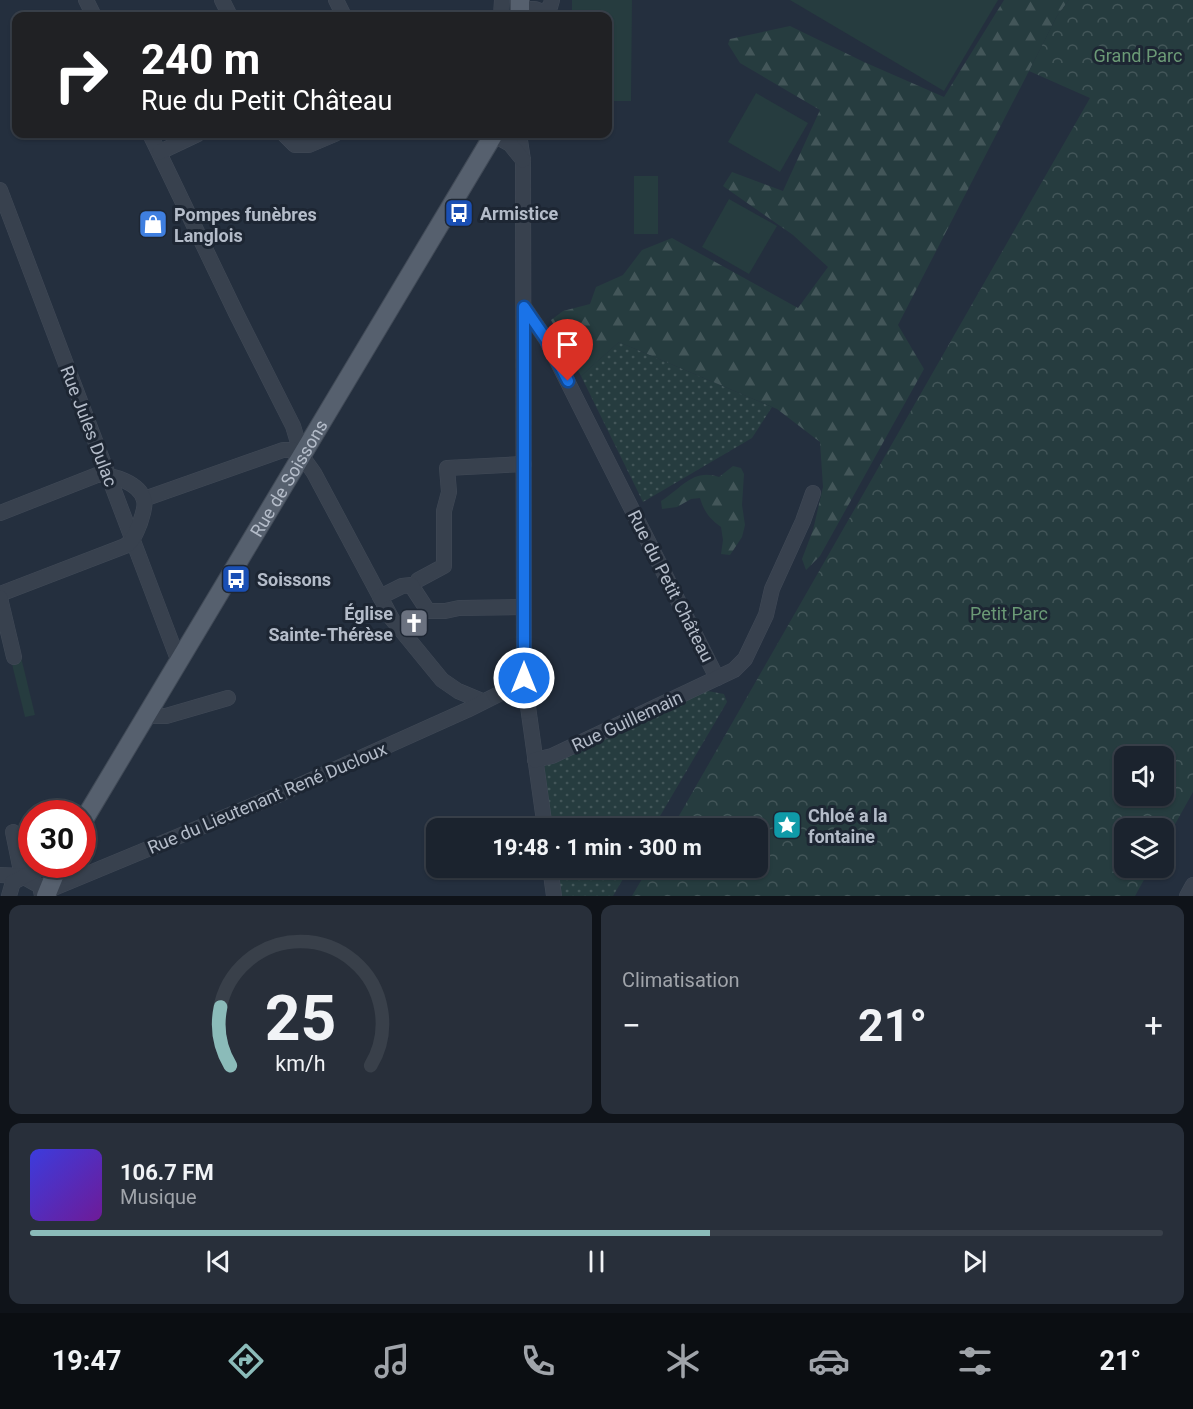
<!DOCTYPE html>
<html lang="fr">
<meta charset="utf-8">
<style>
body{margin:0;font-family:Roboto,sans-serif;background:#282f3a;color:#f1f3f6;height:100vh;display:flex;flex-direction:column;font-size:22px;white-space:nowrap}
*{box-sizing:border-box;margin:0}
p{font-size:20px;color:#a0a4aa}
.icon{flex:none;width:33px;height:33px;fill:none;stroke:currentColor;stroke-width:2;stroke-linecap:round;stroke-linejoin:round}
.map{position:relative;height:896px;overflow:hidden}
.details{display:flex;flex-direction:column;gap:9px;padding:9px;background:#0f1319;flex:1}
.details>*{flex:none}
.guide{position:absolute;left:12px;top:12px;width:600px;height:126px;border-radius:12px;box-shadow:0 2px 4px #0004,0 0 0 2px #39404a;background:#202124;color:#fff;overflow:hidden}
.controls{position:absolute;left:1114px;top:746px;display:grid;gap:12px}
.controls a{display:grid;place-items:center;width:60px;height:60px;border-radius:12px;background:#1b232e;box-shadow:0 2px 4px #0004,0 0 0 2px #39404a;font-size:30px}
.speed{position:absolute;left:18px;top:800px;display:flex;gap:12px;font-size:30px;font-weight:700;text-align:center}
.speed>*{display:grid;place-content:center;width:78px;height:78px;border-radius:50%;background:#1b232e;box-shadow:0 2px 4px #0004,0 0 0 2px #39404a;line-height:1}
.speed .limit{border:9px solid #d22;background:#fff;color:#111}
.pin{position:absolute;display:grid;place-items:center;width:51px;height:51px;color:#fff;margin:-62px -26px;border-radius:50% 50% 50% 0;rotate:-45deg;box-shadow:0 0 6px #0007}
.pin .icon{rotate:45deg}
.me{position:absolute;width:66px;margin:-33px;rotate:0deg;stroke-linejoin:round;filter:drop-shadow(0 0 4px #0008)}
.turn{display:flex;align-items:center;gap:21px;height:126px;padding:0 30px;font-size:27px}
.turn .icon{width:78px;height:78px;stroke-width:2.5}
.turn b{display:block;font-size:42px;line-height:51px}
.big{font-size:45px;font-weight:700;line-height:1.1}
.details .widget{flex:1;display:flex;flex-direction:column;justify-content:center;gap:9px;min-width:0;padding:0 21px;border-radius:12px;background:#282f3a}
.details .dial{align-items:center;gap:0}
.dial svg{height:156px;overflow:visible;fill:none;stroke:#39404a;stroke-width:7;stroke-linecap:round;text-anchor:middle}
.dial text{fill:#f1f3f6;stroke:none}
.song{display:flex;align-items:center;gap:18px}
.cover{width:72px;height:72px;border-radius:9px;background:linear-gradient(135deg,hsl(240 70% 55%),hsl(280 70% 35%))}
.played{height:6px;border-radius:3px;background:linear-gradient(90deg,#8bbbb9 60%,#39404a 60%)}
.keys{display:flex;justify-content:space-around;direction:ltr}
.heat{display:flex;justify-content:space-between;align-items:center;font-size:33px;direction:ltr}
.details .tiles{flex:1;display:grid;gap:9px;grid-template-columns:1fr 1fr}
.widget:last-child{grid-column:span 2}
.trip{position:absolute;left:426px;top:818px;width:342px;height:60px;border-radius:12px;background:#1b232e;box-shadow:0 2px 4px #0004,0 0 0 2px #39404a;font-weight:700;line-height:60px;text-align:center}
.tabs{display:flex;height:96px;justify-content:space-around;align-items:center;background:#0b0e12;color:#a0a4aa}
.tabs .icon{width:42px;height:42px}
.tabs .selected{color:#8bbbb9}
.tabs b{font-size:27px;color:#f1f3f6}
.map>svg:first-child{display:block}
.grass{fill:url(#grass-dots)}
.forest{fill:url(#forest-firs)}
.park{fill:url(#park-crowns);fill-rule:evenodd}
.pitch{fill:#263c3f}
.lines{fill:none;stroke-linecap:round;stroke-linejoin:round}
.minor-casing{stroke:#414a57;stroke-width:16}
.major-casing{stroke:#414a57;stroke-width:20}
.minor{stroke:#38414e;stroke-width:15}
.major{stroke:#56606e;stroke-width:18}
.route-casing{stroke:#114b97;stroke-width:15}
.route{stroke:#1a73e8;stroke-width:10}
.labels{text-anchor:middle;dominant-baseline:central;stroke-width:6;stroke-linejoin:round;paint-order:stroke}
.park-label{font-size:18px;fill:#6b9a76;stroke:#1d2633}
.poi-label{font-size:18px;font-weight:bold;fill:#b4bcc9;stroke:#1d2633;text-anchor:start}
.street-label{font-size:18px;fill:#b4bcc9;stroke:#1d2633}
</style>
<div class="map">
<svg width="1193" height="896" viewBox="0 0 1193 896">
<defs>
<pattern id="grass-dots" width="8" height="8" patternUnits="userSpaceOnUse" patternTransform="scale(1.5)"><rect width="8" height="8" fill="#263c3f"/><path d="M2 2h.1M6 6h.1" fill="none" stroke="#435659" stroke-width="1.8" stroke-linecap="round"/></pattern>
<pattern id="forest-firs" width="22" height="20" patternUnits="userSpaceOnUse" patternTransform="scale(1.5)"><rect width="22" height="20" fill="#263c3f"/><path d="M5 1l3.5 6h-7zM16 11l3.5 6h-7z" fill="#435659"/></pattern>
<pattern id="park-crowns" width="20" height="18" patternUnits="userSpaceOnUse" patternTransform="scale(1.5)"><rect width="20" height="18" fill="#263c3f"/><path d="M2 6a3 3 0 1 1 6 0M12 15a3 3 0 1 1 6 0" fill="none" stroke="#435659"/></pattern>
</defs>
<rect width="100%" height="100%" fill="#242f3e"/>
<g class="grass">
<path d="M619,342L772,407L752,438L643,502L581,376Z"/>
<path d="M702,690L724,694L727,702L653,828H551L544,763Z"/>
<path d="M556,867H630L613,896H559Z"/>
</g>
<g class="forest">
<path d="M1004,0H1069L1057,16L1029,71L898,325L924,369L820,556L806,570L802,559L813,530L823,487L820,442L777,409L619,342L581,376L551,320L563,311L590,304L596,287L623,275L642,250L672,238L798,308L828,267L793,235L723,186L732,172L783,191L820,110L740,63L728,44L730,39L790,26L864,62L944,97Z"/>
<path d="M733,466L741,468L744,474L742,505L745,525L742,537L730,555L721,554L723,540L721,527C710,519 704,512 700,498L691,499L677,507L662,509L661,501C682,488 693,468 719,477Z"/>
</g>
<path class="park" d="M1069,0H1193V792L1164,844V828H1125V867H1151L1135,896H632L649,867H758V828H672L1090,98L1029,71L1057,16ZM1125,756H1164V795H1125Z"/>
<g class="pitch">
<path d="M572,0H632L631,101H608V16H572Z"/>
<path d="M790,0H998L944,91Z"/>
<path d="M756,93L808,123L780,172L728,142Z"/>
<rect x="634" y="176" width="24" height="58"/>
<path d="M729,199L777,226L749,274L702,247Z"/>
<path d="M21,657L35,715L25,717L11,660Z"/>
</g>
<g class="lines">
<g class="minor-casing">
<g id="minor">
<path d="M86,0L94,16"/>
<path d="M222,0L230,16"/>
<path d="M336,0L344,16"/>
<path d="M521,9H535L543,12L550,7L552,0"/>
<path d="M501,16L502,0"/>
<path d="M150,134L236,313L293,426L302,456L314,473L392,619L442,680L458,691L482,701"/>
<path d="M284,134L295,145H309L335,134"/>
<path d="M519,134L523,160L524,678L545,828"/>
<path d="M494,135L510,144L523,160"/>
<path d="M160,152L198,134"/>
<path d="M0,190L179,662"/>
<path d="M524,307L546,339L717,678"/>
<path d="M144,499L283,450H293L302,456"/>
<path d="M0,513L97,475C112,474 140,483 144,500C146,507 142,516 140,523C136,533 134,540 125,546L0,594"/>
<path d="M418,580L444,566V511L449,492L447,468L524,464"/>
<path d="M380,597L402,586L411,585L428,611H445L459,608L524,607"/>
<path d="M0,598L14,657"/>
<path d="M147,716H166L228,698"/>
<path d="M535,760L552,756L734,670L745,659L766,615L772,589L803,521L813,493"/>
<path d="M13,832L22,876"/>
<path d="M550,867L554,896"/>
<path d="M0,875L22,876L40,886L42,896"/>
<path d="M49,890L278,795L467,710L507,690L524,678"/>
<path d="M9,896L13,882L49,864"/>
<path d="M1187,896L1193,885"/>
</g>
</g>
<g class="major-casing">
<g id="major">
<path d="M520,16V0"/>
<path id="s1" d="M82,823L494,134"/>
<path d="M46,896L59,864"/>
</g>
</g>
<use href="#minor" class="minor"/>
<use href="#major" class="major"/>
</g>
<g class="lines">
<g class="route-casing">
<path id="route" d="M524,678V307L546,339L568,381"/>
</g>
<use href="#route" class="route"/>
</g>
<defs>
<g id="bus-square" transform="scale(1.5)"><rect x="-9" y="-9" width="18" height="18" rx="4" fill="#1a4fb4" stroke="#1d2633"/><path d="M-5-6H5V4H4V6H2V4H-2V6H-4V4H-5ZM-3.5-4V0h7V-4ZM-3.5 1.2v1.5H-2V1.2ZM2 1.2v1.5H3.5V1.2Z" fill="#fff"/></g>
<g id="shop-square" transform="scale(1.5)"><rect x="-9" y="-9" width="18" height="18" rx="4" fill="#3f7fe0" stroke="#1d2633"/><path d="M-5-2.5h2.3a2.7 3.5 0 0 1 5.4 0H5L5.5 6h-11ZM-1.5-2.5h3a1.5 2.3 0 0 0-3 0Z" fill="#fff"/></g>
<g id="church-square" transform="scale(1.5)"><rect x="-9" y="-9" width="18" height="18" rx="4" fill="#6b7280" stroke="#1d2633"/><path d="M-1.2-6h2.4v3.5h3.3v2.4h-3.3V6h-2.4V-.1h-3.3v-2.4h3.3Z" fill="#fff"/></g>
<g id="sight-square" transform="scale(1.5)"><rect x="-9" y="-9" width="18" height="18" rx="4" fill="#0f9aa8" stroke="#1d2633"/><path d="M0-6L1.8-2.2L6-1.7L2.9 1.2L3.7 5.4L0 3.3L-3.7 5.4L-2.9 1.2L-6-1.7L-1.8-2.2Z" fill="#fff"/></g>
</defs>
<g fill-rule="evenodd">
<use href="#bus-square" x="459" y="213"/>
<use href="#shop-square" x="153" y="224"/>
<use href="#bus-square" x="236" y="579"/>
<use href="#church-square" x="414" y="623"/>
<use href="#sight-square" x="787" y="825"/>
</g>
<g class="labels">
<g class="park-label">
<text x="1138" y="55">Grand Parc</text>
<text x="1009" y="613">Petit Parc</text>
</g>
<g class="poi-label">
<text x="480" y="213">Armistice</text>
<text x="174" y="214">Pompes funèbres<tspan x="174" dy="21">Langlois</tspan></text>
<text x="257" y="579">Soissons</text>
<text x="393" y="613" text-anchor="end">Église<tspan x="393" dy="21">Sainte-Thérèse</tspan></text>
<text x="808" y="815">Chloé a la<tspan x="808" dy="21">fontaine</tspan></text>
</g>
<g class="street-label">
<text transform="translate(89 426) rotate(69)">Rue Jules Dulac</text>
<text stroke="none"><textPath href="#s1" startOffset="402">Rue de Soissons</textPath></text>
<text transform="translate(671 586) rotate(63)">Rue du Petit Château</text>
<text transform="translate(627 721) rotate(-25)">Rue Guillemain</text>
<text transform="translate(267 798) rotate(-23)">Rue du Lieutenant René Ducloux</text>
</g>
</g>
</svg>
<div class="controls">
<a><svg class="icon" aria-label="sound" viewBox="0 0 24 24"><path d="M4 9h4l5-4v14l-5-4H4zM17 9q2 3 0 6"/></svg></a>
<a><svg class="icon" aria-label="layers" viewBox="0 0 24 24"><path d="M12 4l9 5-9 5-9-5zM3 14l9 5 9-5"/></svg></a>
</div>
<div class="speed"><div class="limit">30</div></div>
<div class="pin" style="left:568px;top:381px;background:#d93025"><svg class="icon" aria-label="arrive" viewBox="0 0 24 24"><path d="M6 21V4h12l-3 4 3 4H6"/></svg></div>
<svg class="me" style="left:524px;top:678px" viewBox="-20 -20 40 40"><circle r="17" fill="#1a73e8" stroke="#fff" stroke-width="3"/><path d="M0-11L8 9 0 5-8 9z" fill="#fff"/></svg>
<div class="trip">19:48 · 1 min · 300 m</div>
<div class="guide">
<div class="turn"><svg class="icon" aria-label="right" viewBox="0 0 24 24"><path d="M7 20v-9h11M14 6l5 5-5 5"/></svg><div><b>240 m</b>Rue du Petit Château</div></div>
</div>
</div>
<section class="details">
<div class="tiles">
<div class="widget dial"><svg viewBox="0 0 100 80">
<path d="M14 69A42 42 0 1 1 86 69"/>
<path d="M14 69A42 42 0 0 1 9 39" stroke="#8bbbb9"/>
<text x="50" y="56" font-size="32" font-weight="700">25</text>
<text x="50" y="72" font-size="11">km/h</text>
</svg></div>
<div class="widget"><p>Climatisation</p>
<div class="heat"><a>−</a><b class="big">21°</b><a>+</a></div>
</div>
<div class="widget">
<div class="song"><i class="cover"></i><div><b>106.7 FM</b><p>Musique</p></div></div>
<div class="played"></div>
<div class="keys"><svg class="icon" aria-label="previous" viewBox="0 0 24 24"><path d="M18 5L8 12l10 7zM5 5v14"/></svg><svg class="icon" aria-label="pause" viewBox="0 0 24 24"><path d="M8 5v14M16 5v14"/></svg><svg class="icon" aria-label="next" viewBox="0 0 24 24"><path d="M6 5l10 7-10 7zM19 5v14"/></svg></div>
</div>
</div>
</section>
<nav class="tabs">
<b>19:47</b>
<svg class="icon selected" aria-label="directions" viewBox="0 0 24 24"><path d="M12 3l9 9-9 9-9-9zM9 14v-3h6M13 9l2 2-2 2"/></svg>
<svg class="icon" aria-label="music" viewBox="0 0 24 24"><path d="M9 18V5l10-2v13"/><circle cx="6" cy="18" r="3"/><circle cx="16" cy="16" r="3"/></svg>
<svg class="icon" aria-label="phone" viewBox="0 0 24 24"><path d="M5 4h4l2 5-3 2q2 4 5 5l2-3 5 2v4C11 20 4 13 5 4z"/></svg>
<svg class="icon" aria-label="climate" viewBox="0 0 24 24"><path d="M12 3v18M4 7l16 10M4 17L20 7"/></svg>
<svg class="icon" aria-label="car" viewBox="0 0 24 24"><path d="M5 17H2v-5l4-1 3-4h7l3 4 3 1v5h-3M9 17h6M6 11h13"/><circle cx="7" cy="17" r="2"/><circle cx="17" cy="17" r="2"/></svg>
<svg class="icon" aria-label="filters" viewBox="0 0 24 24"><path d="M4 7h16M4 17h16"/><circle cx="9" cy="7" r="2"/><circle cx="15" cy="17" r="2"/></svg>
<b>21°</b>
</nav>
